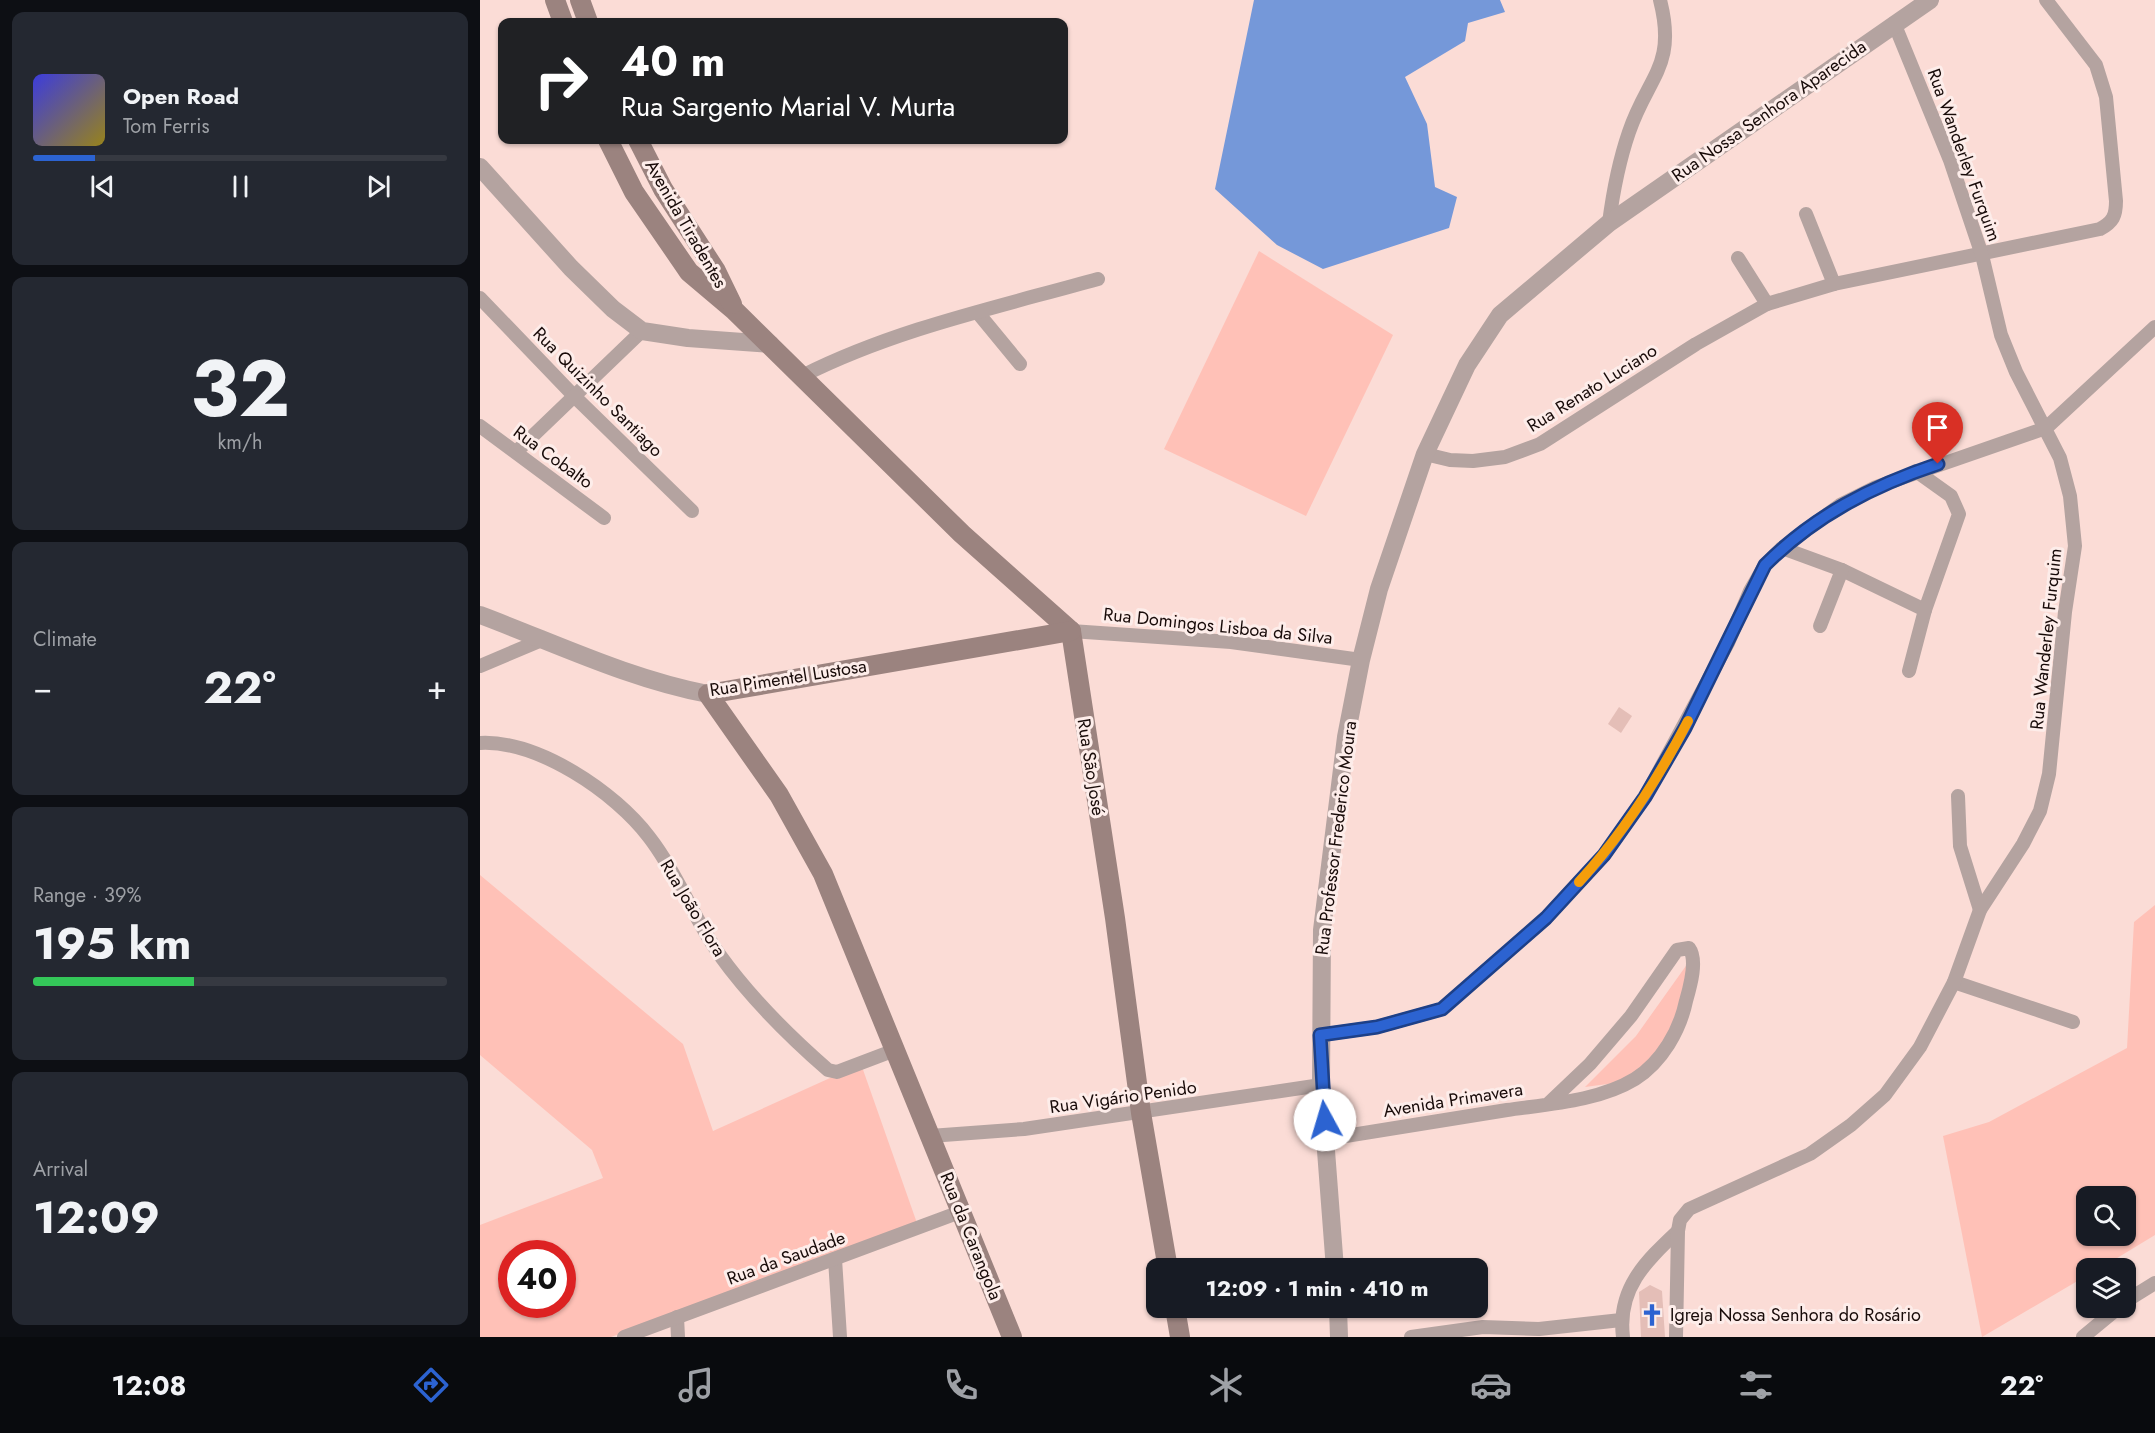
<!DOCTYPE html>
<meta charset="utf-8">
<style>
body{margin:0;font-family:Jost,sans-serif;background:#242831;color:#f1f3f6;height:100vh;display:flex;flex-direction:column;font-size:22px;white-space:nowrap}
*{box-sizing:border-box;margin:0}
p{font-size:20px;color:#9ea1a6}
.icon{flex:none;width:33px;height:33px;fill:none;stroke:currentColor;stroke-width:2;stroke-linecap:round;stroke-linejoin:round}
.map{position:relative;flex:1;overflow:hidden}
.panel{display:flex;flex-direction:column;gap:12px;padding:12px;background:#0d0f14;width:480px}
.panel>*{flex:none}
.guide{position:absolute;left:18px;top:18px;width:570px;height:126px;border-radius:12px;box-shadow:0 2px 4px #0004;background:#202124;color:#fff;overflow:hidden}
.buttons{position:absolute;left:1596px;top:1186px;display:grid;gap:12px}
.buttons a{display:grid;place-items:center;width:60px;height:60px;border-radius:12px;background:#171b24;box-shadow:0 2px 4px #0004;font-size:30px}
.speed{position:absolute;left:18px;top:1240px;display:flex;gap:12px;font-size:30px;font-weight:700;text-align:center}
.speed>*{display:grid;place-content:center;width:78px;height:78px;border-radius:50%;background:#171b24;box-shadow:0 2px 4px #0004;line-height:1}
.speed .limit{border:9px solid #d22;background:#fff;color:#111}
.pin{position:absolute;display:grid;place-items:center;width:51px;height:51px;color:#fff;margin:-62px -26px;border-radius:50% 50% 50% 0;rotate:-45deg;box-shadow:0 0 6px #0007}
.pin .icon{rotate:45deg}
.me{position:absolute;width:66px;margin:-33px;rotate:354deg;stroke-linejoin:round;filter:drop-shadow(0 0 4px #0008)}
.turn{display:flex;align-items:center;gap:21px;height:126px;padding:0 24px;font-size:27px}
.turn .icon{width:78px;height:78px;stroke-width:2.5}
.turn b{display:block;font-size:42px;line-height:51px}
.big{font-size:45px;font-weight:700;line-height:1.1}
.panel .tile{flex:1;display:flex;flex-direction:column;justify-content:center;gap:9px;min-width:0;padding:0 21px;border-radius:12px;background:#242831}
.panel .dial{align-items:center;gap:0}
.dial b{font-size:78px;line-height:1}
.song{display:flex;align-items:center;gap:18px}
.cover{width:72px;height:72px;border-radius:9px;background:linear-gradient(135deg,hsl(240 70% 55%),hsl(50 70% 35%))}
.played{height:6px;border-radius:3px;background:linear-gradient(90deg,#2c63d1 15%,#363941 15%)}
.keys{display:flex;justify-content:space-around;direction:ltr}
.heat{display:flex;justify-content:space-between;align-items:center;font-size:33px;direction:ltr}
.charge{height:9px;border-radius:4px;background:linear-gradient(90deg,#34c759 39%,#363941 0)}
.trip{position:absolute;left:666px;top:1258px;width:342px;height:60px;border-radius:12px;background:#171b24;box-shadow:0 2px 4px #0004;font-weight:700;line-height:60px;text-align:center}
.menu{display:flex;height:96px;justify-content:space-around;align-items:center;background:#090b0e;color:#9ea1a6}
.menu .icon{width:42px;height:42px}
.menu .on{color:#2c63d1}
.menu b{font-size:27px;color:#f1f3f6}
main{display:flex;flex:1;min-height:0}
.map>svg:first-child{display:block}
.green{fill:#ffc1b7;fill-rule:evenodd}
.water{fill:#7598d9}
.building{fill:#e4beb7}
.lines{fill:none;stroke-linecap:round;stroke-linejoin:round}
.minor{stroke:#b4a3a0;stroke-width:14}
.tertiary{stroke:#b4a3a0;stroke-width:18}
.secondary{stroke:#9b837f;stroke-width:20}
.route-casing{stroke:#1d4088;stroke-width:15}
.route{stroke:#2c63d1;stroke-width:10}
.slow{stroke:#f59e0b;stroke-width:10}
.labels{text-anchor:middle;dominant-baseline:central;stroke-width:6;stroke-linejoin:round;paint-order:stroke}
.street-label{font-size:18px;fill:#180b09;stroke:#fdedea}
.poi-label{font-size:18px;fill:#180b09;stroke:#fdedea;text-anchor:start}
</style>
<main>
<section class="panel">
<div class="tile">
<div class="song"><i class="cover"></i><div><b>Open Road</b><p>Tom Ferris</p></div></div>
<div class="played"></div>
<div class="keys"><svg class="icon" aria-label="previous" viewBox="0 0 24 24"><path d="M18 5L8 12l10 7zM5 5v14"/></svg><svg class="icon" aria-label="pause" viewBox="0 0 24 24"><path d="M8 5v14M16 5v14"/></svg><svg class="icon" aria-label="next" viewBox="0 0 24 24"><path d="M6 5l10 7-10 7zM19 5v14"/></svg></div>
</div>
<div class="tile dial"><b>32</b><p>km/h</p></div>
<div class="tile"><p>Climate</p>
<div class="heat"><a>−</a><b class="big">22°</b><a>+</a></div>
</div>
<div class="tile"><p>Range · 39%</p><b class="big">195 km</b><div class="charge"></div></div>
<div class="tile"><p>Arrival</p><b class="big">12:09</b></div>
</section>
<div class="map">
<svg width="1675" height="1337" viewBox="0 0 1675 1337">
<rect width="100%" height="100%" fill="#fbdcd6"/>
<g class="green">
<path d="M779,251L913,335L826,516L684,449Z"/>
<path d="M0,875L203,1044L233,1131L381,1064L438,1226L131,1337H0V1225L123,1178L112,1150L0,1055ZM32,1254H82V1305H32Z"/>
<path d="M1675,905V1235L1619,1269H1606V1276L1502,1337L1463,1136L1509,1122L1647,1048L1654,922ZM1606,1197H1646V1236H1606Z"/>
<path d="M1208,963L1198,1020L1182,1048L1150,1081L1105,1087L1156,1036Z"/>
</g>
<path class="water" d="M774,0H1020L1025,12L988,23L985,41L925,77L947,124L955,187L977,197L969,228L843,269L797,245L735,189Z"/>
<g class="building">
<path d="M1139,707L1152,716L1141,733L1128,724Z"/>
<path d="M1170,1285L1182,1291L1185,1337H1161L1159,1292Z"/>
</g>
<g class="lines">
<g class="minor">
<path d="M1326,214L1354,284"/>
<path d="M1129,223C1133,192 1139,161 1149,132C1168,76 1197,66 1180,0"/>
<path d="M1258,258L1287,304"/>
<path d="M0,298L95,397L212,511"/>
<path d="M498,313L540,364"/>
<path d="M322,376C415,329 518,307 618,279"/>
<path d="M0,426L124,518"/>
<path d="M36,452L162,331"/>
<path d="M945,454L970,460L993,461L1025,457L1060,444L1216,344L1287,304L1354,284L1620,229C1633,222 1636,216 1636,201L1626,97L1616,65L1566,0"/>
<path d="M1302,548L1362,570L1445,610"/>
<path d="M1340,626L1362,570"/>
<path d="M591,631L751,642L881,660"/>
<path d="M0,666L64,639"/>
<path d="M1429,671L1445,610L1479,514L1471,496L1436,471"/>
<path d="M0,743C58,740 135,792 169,837C197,873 213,917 239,954C269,996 309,1036 348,1070L357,1072L415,1050"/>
<path d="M1478,796L1480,846L1500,910"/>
<path d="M1474,982L1593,1022"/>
<path d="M840,1035L897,1027L962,1009L1066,918L1124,855L1165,797L1248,643L1270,591L1285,565L1302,548L1360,505L1396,487L1566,428L1675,327"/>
<path d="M450,1136L544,1129L841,1085"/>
<path d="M847,1139C907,1129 967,1120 1027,1110C1069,1104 1119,1101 1155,1079C1182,1062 1200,1030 1206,1001C1210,987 1218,960 1209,948L1197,950L1151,1016L1110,1064L1069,1103"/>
<path d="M355,1259L360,1337"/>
<path d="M1646,1301L1675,1283"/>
<path d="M197,1317L198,1337"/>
<path d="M144,1337L480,1212"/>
<path d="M931,1337L1003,1327L1059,1329L1141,1320"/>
<path d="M1143,1337C1137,1289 1165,1262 1198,1231"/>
<path d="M1196,1337L1198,1231L1200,1220L1209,1209L1330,1154L1371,1125L1405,1095L1440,1047L1474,982L1500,910L1543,844L1560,811L1569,774L1585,612L1595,546L1590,496L1580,458L1536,372L1521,335L1502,255L1470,160L1414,23"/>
<path d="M1603,1337L1638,1308"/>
</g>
<g class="tertiary">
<path d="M0,167L91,268L133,309L162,331L208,338L290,344"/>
<path d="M0,615C75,643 149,679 228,694"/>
<path d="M855,1269L841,1085L842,930L866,737L881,660L899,589L945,454L987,365L1020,315L1129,223L1450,0"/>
<path d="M858,1308L859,1337"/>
</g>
<g class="secondary">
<path d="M75,0L83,22"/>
<path d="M100,0L108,22"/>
<path d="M128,140L154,192L209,272L254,310L482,534L591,631L635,918L661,1113L688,1269"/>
<path d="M158,140L183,189L236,271L252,304"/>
<path d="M695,1308L700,1337"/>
<path d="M532,1337L343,874L299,795L228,694L591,631"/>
</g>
</g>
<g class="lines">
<g class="route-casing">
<path id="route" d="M845,1120L840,1035L897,1027L962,1009L1066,918L1124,855L1165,797L1205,728L1285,565C1334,516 1392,486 1458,464"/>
</g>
<use href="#route" class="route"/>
<path class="slow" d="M1099,882C1143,834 1178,779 1208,721"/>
</g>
<defs>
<g id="church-bare" transform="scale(1.8)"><path d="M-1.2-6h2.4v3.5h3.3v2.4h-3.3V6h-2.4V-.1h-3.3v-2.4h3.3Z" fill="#2c63d1" stroke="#fdedea" stroke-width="2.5" paint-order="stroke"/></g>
</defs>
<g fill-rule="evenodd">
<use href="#church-bare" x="1172" y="1315"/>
</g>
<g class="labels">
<g class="street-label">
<text transform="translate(1289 111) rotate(-35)">Rua Nossa Senhora Aparecida</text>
<text transform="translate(1484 155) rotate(70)">Rua Wanderley Furquim</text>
<text transform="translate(206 224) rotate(60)">Avenida Tiradentes</text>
<text transform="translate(1112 388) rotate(-32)">Rua Renato Luciano</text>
<text transform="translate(118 392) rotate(45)">Rua Quizinho Santiago</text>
<text transform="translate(73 457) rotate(36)">Rua Cobalto</text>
<text transform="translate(738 626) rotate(6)">Rua Domingos Lisboa da Silva</text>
<text transform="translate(1566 639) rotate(-84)">Rua Wanderley Furquim</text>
<text transform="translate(308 678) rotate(-9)">Rua Pimentel Lustosa</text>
<text transform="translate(611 767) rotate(81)">Rua São José</text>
<text transform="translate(856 838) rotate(-83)">Rua Professor Frederico Moura</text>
<text transform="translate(213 908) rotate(59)">Rua João Flora</text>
<text transform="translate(643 1097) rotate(-8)">Rua Vigário Penido</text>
<text transform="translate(973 1100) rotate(-9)">Avenida Primavera</text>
<text transform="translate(491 1236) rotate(68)">Rua da Carangola</text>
<text transform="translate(306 1258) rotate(-20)">Rua da Saudade</text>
</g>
<g class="poi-label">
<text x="1190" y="1315">Igreja Nossa Senhora do Rosário</text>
</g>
</g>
</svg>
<div class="buttons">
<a><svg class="icon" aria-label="search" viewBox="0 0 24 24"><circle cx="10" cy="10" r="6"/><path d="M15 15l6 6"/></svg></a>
<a><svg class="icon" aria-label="layers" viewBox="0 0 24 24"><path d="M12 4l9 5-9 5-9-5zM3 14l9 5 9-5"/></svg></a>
</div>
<div class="speed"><div class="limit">40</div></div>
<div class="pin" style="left:1458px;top:464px;background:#d93025"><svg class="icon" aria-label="arrive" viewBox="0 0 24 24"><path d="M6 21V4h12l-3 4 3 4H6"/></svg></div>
<svg class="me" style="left:845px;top:1120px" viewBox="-20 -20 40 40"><circle r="19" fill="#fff"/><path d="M0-13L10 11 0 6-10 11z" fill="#2c63d1"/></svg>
<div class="trip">12:09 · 1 min · 410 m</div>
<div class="guide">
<div class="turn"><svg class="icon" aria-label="right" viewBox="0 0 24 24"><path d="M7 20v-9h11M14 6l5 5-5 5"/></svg><div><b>40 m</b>Rua Sargento Marial V. Murta</div></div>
</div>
</div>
</main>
<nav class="menu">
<b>12:08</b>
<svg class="icon on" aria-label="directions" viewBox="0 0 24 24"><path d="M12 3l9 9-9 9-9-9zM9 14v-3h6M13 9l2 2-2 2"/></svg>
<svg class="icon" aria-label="music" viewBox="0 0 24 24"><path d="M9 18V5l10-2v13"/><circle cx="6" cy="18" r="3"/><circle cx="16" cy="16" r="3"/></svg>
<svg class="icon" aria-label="phone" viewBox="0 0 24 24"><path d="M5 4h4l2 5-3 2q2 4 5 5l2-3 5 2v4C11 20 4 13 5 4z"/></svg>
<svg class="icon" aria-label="climate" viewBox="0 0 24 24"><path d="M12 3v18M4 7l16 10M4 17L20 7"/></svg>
<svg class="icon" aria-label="car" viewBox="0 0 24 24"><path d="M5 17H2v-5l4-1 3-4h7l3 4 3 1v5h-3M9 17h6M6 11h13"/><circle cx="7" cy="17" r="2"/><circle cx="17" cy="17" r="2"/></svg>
<svg class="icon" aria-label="filters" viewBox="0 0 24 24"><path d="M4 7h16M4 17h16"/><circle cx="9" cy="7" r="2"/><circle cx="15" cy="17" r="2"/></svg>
<b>22°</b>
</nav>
